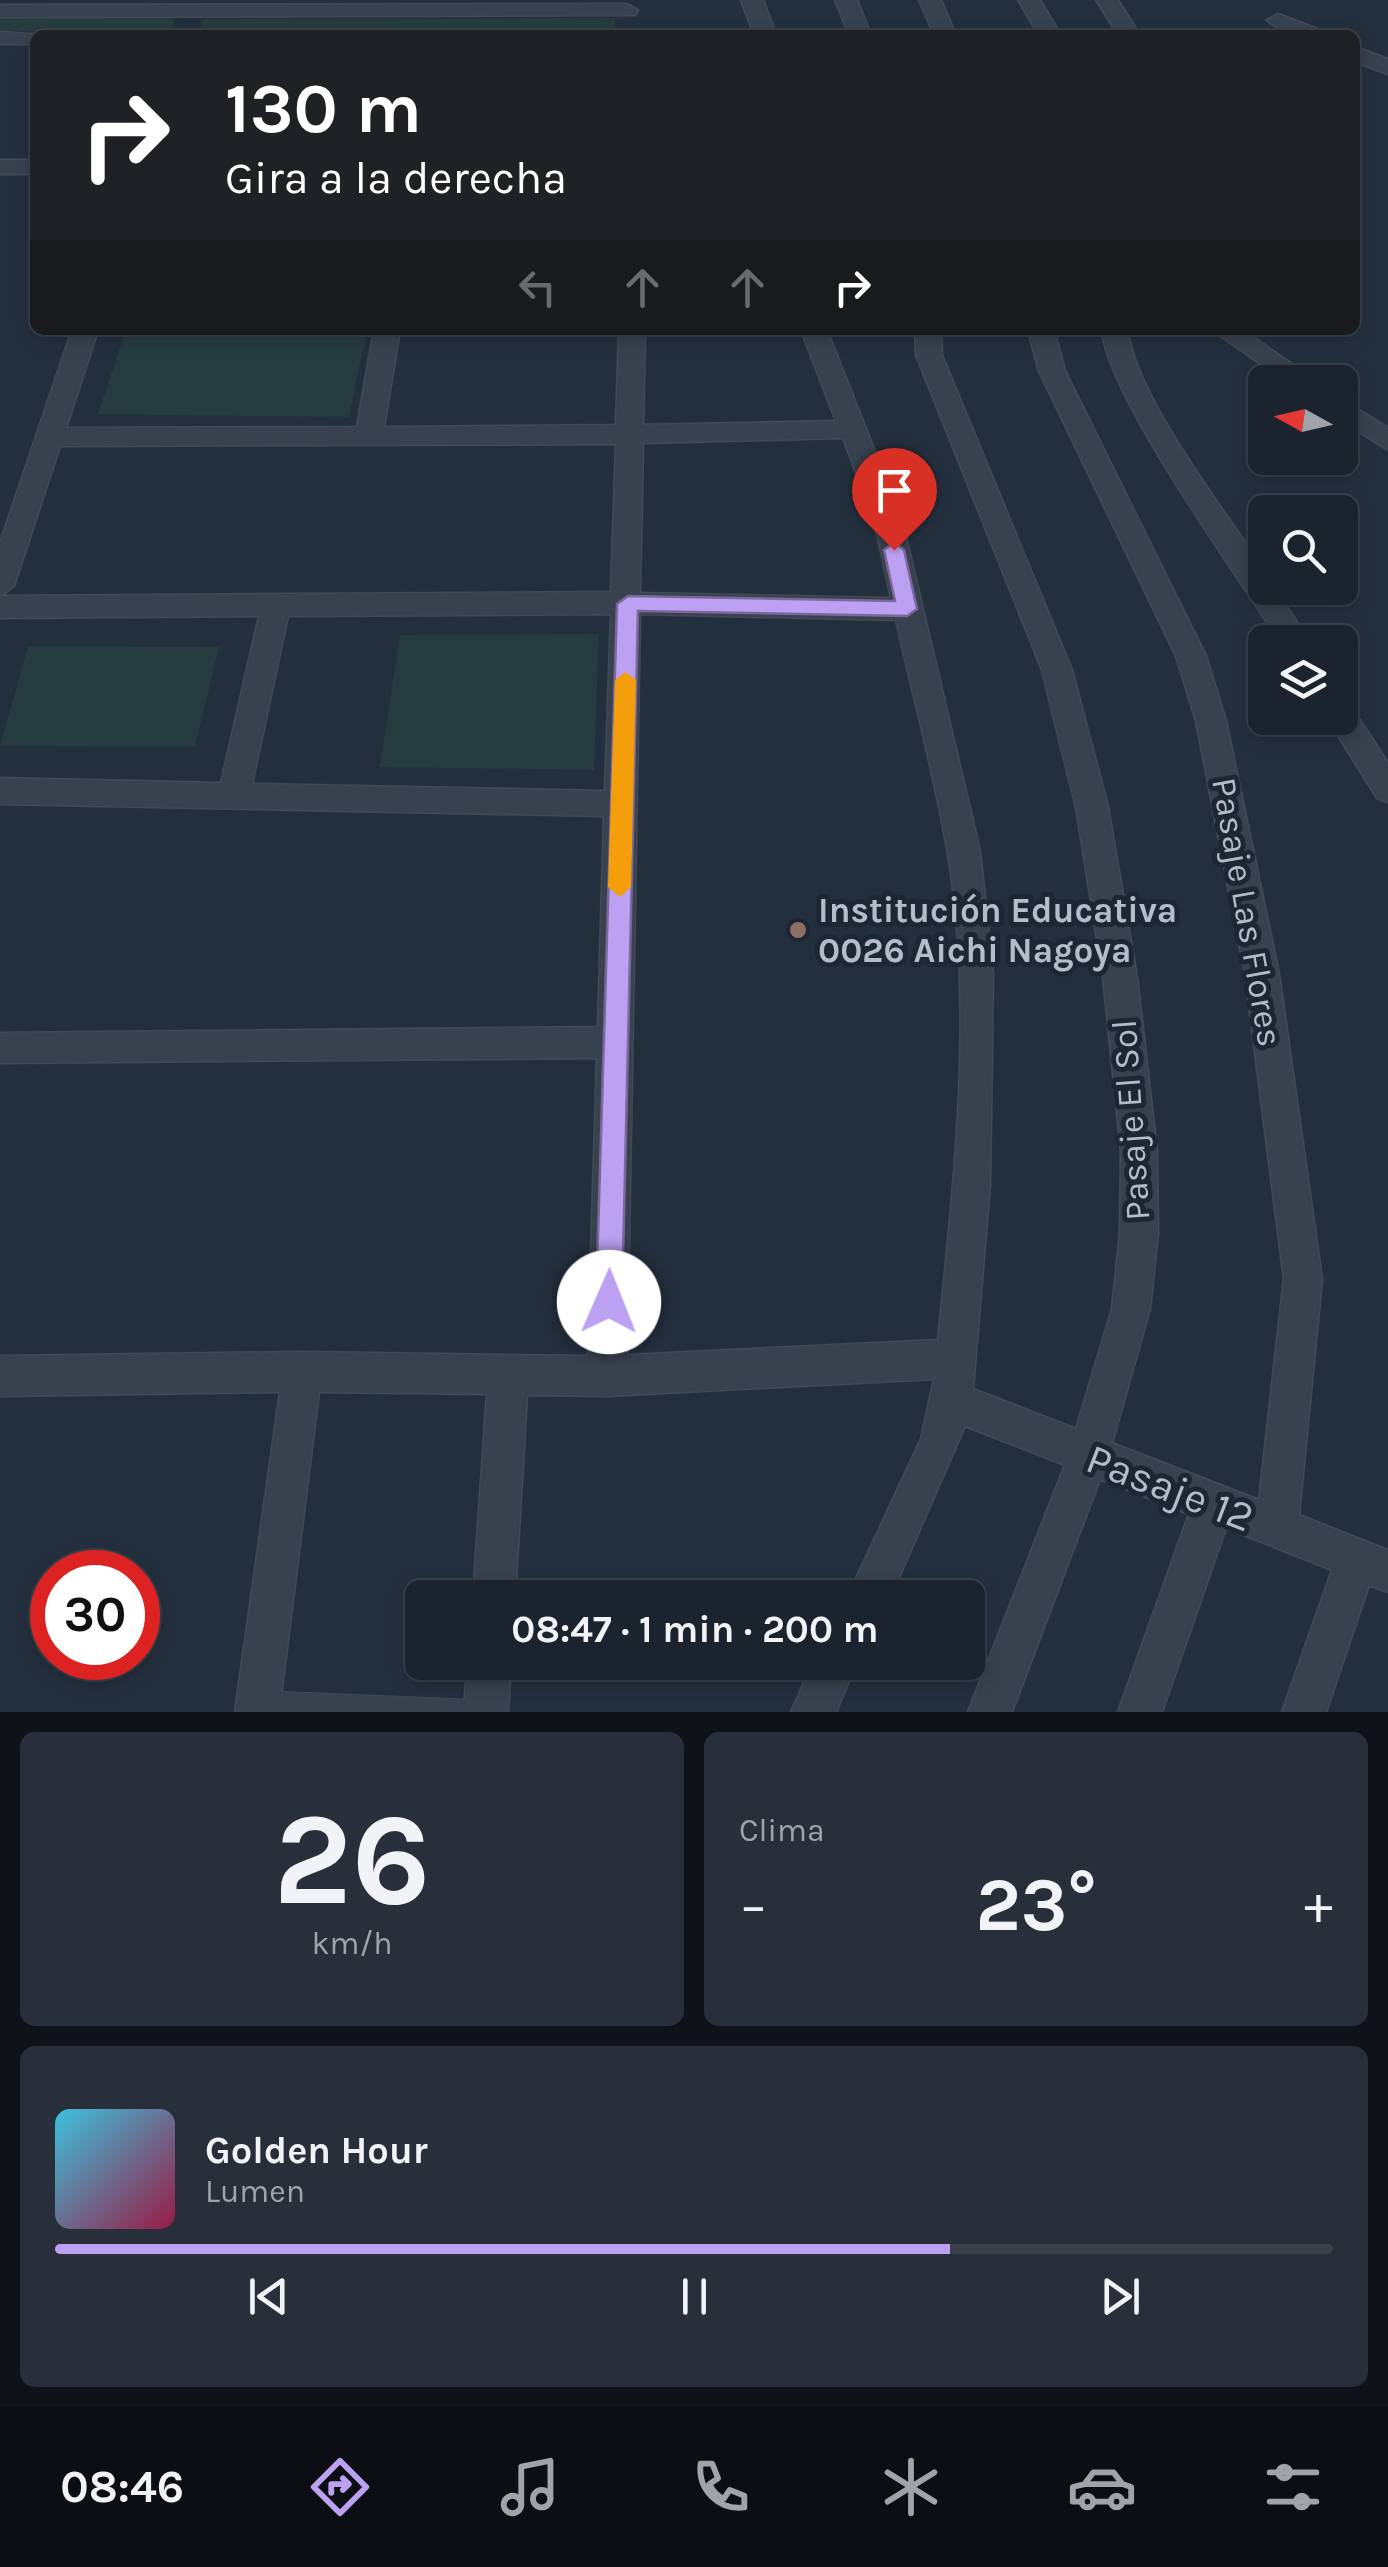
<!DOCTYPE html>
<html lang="es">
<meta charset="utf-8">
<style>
body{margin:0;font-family:Karla,sans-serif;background:#282f3a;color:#f1f3f6;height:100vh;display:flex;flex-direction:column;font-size:38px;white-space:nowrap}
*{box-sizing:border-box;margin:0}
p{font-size:32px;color:#a0a4aa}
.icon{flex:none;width:55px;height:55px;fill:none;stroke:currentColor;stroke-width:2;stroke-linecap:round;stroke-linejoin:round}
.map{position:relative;height:1712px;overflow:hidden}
.panel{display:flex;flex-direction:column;gap:20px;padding:20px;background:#0f1319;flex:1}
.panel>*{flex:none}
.guide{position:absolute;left:30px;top:30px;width:1330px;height:305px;border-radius:15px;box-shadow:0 5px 15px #0003,0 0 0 2px #39404a;background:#202124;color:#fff;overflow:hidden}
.needle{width:65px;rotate:278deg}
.fabs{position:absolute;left:1248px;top:365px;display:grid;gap:20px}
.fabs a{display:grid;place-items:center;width:110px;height:110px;border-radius:15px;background:#1b232e;box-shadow:0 5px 15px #0003,0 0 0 2px #39404a;font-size:50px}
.speed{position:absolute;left:30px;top:1550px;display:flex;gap:20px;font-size:50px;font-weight:700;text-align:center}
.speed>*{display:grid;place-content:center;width:130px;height:130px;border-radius:50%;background:#1b232e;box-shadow:0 5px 15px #0003,0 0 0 2px #39404a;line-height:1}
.speed .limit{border:15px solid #d22;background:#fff;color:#111}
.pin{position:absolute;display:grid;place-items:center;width:85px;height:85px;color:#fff;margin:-102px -42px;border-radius:50% 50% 50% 0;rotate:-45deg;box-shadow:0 0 10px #0007}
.pin .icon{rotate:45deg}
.me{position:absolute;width:110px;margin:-55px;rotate:1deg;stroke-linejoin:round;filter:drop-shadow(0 0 8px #0008)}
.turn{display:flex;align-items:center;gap:35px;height:210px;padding:0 30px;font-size:45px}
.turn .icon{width:130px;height:130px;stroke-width:2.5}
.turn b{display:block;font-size:70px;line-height:85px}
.lanes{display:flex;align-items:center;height:95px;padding:0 30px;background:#0003;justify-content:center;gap:50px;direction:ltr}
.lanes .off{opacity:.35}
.big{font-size:75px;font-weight:700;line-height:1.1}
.panel .tile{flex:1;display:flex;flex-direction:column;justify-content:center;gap:15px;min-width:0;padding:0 35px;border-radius:15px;background:#282f3a}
.panel .dial{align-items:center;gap:0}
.dial b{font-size:130px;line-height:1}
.song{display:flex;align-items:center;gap:30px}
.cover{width:120px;height:120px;border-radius:15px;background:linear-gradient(135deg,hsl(190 70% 55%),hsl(340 70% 35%))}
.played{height:10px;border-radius:5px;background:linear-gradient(90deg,#bca0f2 70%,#39404a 70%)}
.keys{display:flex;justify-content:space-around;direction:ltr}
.heat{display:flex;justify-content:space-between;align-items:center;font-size:55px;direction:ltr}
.panel .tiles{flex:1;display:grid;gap:20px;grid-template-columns:1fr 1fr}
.tile:last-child{grid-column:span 2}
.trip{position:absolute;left:405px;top:1580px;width:580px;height:100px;border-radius:15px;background:#1b232e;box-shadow:0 5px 15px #0003,0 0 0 2px #39404a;font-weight:700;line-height:100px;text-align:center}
.tabs{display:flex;height:160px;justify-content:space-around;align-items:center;background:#0b0e12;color:#a0a4aa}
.tabs .icon{width:70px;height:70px}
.tabs .active{color:#bca0f2}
.tabs b{font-size:45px;color:#f1f3f6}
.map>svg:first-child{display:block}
.green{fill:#263c3f}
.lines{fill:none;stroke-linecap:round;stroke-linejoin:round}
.service-casing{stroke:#414a57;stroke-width:2}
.minor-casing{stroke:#414a57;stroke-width:3}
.service{fill:#38414e;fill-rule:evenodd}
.minor{fill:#38414e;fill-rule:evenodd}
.route{fill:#bca0f2;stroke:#7a689d;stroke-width:2.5}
.slow{fill:#f59e0b}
.education-dot{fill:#8d6e63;stroke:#1d2633;stroke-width:4}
.labels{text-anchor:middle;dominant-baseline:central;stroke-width:10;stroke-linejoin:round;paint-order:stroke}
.poi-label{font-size:35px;font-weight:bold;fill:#b4bcc9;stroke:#1d2633;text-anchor:start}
.street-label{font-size:35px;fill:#b4bcc9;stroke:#1d2633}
.near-street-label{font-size:42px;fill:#b4bcc9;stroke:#1d2633}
</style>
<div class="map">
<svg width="1388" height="1712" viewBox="0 0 1388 1712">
<rect width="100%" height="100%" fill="#242f3e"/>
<g class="green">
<path d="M0,17L175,18L170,32L0,31Z"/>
<path d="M615,18V31L200,32L203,19Z"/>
<path d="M126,330H367L349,417L98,414Z"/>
<path d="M599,634L594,770L380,767L400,635Z"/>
<path d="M28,646L219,647L195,747L0,746Z"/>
</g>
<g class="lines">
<g class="service-casing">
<path id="service" d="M258,1691L476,1700L484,1704L488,1712H251L246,1703L250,1695Z"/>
</g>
<g class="minor-casing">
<g id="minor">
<path d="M741,0H763L776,35H754Z"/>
<path d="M835,0H857L871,35H849Z"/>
<path d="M919,0H941L956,35H934Z"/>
<path d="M1018,0H1040L1061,35H1039Z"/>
<path d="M1096,0H1118L1140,35H1118Z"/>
<path d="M627,4L638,10L635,15L0,17V5Z"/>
<path d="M1278,14L1320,30L1323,35C1302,35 1283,35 1267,20Z"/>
<path d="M0,32L44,35H35V44H0Z"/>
<path d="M1355,47L1388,59V74L1355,62Z"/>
<rect x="0" y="160" width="35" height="14"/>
<path d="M72,330H98L66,428L357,427L374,330H400L384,427L616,425L619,330H645L643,425L836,421L801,330H827L902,520L980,851L993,975L990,1184L973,1389L1076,1429L1112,1309L1120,1233L1121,1151L1103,977L1076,807L1042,670L916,355L915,330H941L942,355L1072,670L1108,807L1137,977L1157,1151L1158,1233L1150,1309L1112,1443L1259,1500L1284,1279L1245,974L1196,721L1176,656L1039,371L1028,330H1054L1065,371L1206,656L1226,721L1279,974L1322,1279L1299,1515L1388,1550V1592L1369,1585L1326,1712H1282L1332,1570L1226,1528L1162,1712H1118L1189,1514L1100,1479L1012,1712H968L1065,1465L965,1426L890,1598H847L921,1439L934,1379L607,1396L527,1395L515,1598H473L487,1394L319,1392L279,1712H235L280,1392L0,1396V1356L302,1352L588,1356L597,1058L0,1063V1033L598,1027L604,816L0,804V778L221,783L259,616L0,618V543ZM843,438L874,520L891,598L640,593L643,443ZM616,444L611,592L1,596L14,586L60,446ZM611,614L605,791L252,784L288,616ZM640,614L896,620C913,696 934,772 947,849C975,1006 954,1182 938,1340L627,1355Z"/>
<path d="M1102,330H1128C1134,395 1227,513 1265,572V588H1275L1310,642H1280C1238,576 1108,397 1102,330Z"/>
<path d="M1212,330H1243L1318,382H1287Z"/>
<path d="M1340,398L1388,428V450L1340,420Z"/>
<path d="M1340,702L1351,706L1388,763V802L1377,798L1327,718H1340Z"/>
<path d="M467,1662H511L508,1712H464Z"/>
<path d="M813,1662H857L836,1712H791Z"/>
</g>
</g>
<use href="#service" class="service"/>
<use href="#minor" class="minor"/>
</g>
<path class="route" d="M894,542L904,550L917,609L907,616L638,611L622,1302L619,1311L609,1315L599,1311L596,1302L617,604L628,596L895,601L884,550Z"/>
<path class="slow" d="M625,672L636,680L631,887L620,897L608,887L615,680Z"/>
<circle class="education-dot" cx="798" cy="930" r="10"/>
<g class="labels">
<g class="poi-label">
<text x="818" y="910">Institución Educativa<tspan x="818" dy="40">0026 Aichi Nagoya</tspan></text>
</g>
<g class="street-label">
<text transform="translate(1247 912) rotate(80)">Pasaje Las Flores</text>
<text transform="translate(1131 1120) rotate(-94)">Pasaje El Sol</text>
</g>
<g class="near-street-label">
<text transform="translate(1170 1488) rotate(21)">Pasaje 12</text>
</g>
</g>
</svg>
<div class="fabs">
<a><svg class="needle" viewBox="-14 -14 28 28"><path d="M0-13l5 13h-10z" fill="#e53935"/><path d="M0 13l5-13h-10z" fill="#a0a4aa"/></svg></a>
<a><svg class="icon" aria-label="search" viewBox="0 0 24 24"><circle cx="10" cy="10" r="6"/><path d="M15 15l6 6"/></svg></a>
<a><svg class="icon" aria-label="layers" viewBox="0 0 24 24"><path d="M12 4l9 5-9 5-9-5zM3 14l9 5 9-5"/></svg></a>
</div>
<div class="speed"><div class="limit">30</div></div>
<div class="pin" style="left:894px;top:550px;background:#d93025"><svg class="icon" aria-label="arrive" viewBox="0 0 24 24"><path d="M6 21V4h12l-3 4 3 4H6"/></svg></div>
<svg class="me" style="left:609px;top:1302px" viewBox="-20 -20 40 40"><circle r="19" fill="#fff"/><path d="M0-13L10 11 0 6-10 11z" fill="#bca0f2"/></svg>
<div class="trip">08:47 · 1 min · 200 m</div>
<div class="guide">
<div class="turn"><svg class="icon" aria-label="right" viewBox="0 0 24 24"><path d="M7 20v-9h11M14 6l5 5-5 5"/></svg><div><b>130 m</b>Gira a la derecha</div></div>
<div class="lanes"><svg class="icon off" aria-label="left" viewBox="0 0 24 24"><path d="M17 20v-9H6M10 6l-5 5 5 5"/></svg><svg class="icon off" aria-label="ahead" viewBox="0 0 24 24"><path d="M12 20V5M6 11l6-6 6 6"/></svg><svg class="icon off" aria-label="ahead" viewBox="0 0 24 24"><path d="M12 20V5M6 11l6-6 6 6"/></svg><svg class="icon" aria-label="right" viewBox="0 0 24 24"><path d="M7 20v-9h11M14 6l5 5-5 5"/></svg></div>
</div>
</div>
<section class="panel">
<div class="tiles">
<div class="tile dial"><b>26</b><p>km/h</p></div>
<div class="tile"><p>Clima</p>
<div class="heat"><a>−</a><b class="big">23°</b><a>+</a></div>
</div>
<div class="tile">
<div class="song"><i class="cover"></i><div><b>Golden Hour</b><p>Lumen</p></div></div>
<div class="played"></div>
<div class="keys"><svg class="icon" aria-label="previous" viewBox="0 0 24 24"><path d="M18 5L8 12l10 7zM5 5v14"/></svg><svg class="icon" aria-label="pause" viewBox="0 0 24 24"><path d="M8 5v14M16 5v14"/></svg><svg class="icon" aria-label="next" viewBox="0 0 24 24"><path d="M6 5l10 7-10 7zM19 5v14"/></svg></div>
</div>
</div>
</section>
<nav class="tabs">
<b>08:46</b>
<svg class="icon active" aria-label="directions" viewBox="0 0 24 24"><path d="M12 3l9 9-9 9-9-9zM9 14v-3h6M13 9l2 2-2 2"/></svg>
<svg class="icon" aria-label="music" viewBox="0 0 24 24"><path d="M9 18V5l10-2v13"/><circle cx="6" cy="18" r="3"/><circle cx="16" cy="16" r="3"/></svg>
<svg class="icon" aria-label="phone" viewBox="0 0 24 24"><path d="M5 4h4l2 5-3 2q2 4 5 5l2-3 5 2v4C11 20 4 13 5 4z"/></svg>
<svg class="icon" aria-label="climate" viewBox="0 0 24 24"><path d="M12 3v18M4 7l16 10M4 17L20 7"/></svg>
<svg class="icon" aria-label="car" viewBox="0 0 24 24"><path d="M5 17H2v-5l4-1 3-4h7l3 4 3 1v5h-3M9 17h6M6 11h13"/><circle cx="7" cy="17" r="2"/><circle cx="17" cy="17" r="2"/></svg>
<svg class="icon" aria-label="filters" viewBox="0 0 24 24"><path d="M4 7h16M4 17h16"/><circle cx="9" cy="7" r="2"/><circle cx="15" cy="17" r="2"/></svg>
</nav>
